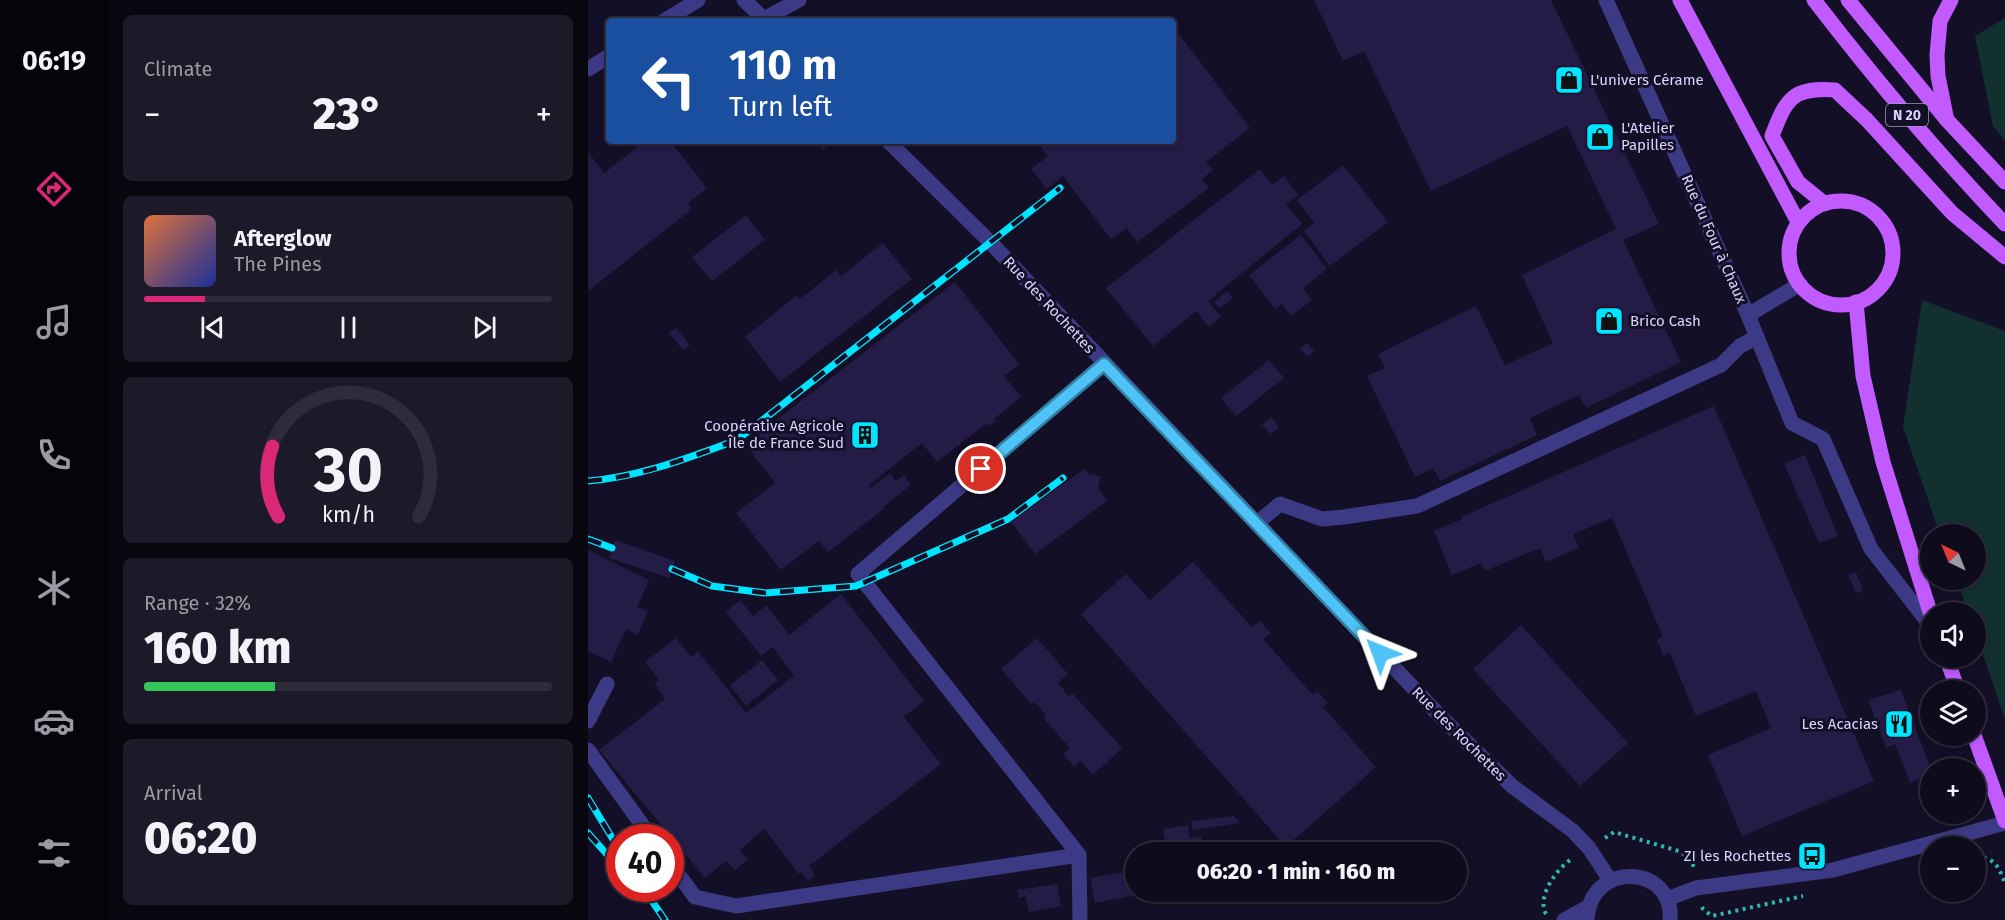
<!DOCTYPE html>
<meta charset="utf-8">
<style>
body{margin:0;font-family:"Fira Sans",sans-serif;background:#1c1929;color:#f1f3f6;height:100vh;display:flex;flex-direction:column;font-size:22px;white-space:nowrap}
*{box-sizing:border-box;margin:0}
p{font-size:20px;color:#9b9ba3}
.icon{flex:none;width:33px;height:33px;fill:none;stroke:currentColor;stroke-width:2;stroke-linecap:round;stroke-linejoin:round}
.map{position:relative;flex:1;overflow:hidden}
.sheet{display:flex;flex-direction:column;gap:15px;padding:15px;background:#08060f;width:480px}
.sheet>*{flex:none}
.top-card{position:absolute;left:18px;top:18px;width:570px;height:126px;border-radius:6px;box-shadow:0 3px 9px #0003,0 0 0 2px #2e2b3b;background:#1a4fa0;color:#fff;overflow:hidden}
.needle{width:39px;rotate:317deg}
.buttons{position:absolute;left:1332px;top:524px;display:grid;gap:12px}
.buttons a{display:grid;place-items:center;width:66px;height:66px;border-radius:50%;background:#0e0b1c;box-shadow:0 3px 9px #0003,0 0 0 2px #2e2b3b;font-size:30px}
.speed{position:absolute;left:18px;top:824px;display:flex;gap:12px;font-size:30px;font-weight:700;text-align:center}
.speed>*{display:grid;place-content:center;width:78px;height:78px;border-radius:50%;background:#0e0b1c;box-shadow:0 3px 9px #0003,0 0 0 2px #2e2b3b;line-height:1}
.speed .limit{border:9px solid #d22;background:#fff;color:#111}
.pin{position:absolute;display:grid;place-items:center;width:51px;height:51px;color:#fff;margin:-26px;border:3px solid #fff;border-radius:50%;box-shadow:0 2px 6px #0007}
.me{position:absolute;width:66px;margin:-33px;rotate:316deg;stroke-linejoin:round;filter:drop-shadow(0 0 4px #0008)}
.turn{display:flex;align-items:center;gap:21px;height:126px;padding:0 24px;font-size:27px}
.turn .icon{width:78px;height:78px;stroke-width:2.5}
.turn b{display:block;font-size:42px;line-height:51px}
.big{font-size:45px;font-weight:800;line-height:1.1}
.sheet .widget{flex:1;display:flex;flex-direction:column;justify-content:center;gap:9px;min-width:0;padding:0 21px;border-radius:9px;background:#1c1929}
.sheet .dial{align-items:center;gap:0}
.dial svg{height:156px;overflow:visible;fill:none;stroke:#2e2b3b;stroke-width:7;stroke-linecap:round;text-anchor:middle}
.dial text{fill:#f1f3f6;stroke:none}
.song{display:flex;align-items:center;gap:18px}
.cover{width:72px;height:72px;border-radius:9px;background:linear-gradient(135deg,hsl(20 70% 55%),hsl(230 70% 35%))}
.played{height:6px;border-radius:3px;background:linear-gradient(90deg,#db2777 15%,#2e2b3b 15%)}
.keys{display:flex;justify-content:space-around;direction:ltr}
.heat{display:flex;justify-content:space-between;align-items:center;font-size:33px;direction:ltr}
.charge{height:9px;border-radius:4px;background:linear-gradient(90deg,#34c759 32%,#2e2b3b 0)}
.trip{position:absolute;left:537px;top:842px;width:342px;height:60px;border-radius:30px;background:#0e0b1c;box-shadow:0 3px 9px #0003,0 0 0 2px #2e2b3b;font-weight:800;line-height:60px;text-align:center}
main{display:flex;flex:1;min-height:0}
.tab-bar{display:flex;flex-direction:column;width:108px;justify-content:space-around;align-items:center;background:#06040b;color:#9b9ba3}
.tab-bar .icon{width:42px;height:42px}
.tab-bar .on{color:#db2777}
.tab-bar b{font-size:27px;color:#f1f3f6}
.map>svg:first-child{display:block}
.green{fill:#12302f}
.building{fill:#241b47}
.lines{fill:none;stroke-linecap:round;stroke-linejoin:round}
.path{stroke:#2fb8b0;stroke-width:4;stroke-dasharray:3 4.5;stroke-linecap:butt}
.minor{stroke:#3d3a85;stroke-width:15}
.major{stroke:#c25bff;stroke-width:15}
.rail-casing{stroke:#00e5ff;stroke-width:7}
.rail{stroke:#130f26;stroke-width:4.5;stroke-dasharray:14;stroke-linecap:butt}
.route-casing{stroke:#337fa1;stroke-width:15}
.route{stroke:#4fc3f7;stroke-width:10}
.labels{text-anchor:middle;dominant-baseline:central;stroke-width:6;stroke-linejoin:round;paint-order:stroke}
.shield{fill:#130f26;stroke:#9e99be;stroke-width:1.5}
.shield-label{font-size:14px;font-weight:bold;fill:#d9d4ff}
.poi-label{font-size:15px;fill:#d9d4ff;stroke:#130f26;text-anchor:start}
.street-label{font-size:15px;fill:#d9d4ff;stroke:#130f26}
</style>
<main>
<nav class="tab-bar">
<b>06:19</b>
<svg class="icon on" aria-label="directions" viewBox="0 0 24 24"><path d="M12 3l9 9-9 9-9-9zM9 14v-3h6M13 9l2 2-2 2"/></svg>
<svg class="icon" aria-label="music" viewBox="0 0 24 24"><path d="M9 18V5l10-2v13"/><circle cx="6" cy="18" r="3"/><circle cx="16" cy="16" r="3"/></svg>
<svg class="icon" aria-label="phone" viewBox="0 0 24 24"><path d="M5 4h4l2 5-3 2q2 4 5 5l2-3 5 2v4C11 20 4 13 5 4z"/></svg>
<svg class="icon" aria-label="climate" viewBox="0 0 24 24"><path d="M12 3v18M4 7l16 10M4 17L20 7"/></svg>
<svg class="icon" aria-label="car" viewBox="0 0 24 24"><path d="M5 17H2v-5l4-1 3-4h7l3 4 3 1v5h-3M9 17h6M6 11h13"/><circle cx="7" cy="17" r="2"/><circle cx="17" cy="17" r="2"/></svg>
<svg class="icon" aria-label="filters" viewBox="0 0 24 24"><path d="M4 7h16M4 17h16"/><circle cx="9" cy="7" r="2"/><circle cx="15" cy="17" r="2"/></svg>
</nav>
<section class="sheet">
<div class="widget"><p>Climate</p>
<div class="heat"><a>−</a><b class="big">23°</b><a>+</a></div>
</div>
<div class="widget">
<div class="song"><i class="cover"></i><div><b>Afterglow</b><p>The Pines</p></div></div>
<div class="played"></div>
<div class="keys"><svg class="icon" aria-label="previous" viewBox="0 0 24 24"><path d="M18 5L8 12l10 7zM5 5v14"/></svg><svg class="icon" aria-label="pause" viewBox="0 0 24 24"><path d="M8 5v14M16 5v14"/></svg><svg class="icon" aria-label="next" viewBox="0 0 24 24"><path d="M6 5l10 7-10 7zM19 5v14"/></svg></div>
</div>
<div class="widget dial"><svg viewBox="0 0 100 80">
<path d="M14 69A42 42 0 1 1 86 69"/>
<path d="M14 69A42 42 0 0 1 11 33" stroke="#db2777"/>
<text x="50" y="56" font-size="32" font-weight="700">30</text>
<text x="50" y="72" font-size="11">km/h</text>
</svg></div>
<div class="widget"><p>Range · 32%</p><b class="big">160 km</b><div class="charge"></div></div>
<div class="widget"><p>Arrival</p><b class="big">06:20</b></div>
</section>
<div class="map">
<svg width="1417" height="920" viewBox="0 0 1417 920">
<rect width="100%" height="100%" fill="#130f26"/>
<g class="green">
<path d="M1417,18V141L1405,126L1387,36Z"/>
<path d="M1334,300L1417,331V719L1388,635V612H1380L1368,579H1388V534H1352L1315,427Z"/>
</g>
<g class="building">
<path d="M726,0H963L1071,224L1035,240L1093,362L998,408L991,395L942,418L949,435L852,481L845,468L827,477L779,376L797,368L790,354L888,306L917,365L965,343L934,275L1028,229L979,126L843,191L776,51L755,61Z"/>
<path d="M585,26L662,128L618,162L625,170L614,179L621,188L549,242L539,228L523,239L475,176L459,189L443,169L460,156L448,141H585Z"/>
<path d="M57,141H82L119,188L100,203L104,209L0,291V152L16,173Z"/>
<path d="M228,141H242L243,143L235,150Z"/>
<path d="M755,165L800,222L742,266L716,231L726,223L709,200Z"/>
<path d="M672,169L684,185L696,176L710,195L698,204L714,224L620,301L633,317L621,327L608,311L565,346L518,288Z"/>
<path d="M158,215L177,240L124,281L104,257Z"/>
<path d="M713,235L739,269L715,288L724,300L703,316L694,304L687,309L661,275Z"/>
<path d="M295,243L324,279L192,382L157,337L209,295L212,299L248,270L253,276Z"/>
<path d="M367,282L431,364L416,376L433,397L406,419L408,421L401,426L399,423L349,462L334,443L281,485L283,488L302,473L308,481L316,475L323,485L295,507L297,508L240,552L231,541L193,570L148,513L187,483L157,444Z"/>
<path d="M639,291L645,298L632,308L626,302Z"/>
<path d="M88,328L102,345L95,350L81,333Z"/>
<path d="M719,343L726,351L719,357L712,348Z"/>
<path d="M681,360L696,378L648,416L633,398Z"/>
<path d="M1126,406L1286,781L1154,836L1120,755L1183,728L1168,691L1108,716L1082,653L1075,656L1069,639L1075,637L1024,518L985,534L991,548L958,562L952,548L897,571L893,563L864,575L846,531L874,519L873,517Z"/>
<path d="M683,417L691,427L683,434L674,425Z"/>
<path d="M1217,455L1250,536L1231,543L1196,464Z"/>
<path d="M496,469L500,474L513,476L510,487L519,501L447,554L423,522Z"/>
<path d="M27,540L87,561L81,578L21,558Z"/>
<path d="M0,550L61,580L49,607L60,611L50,635L38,629L23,662L0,651Z"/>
<path d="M605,562L664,627L672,621L683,633L675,639L725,695L729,691L740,703L735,707L788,767L698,847L493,614L538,574L562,600Z"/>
<path d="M1268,572L1275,591L1268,593L1260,575Z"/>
<path d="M253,594L336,701L316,717L353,764L221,866L227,875L220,881L213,872L211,874L176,829L152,850L160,859L147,870L138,861L117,878L11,750L77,699L67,684L71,680L57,662L88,638L103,657L110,651L158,713L206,676L185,647L173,656L138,612L152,600L165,616L178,605L201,635Z"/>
<path d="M933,625L1040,743L992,786L885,669Z"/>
<path d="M449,638L480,674L470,683L481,696L484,693L534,748L505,775L493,761L486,767L475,754L482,748L455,718L458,715L446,702L444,705L413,669Z"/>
<path d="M174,660L190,680L158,706L142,685Z"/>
<path d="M1313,690L1342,767V775L1322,783L1307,744L1298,748L1280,700Z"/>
<path d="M646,816L652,823L605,830L603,821Z"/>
<path d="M600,825L602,838L613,836L614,841L619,840L622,851L579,852L575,829Z"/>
<path d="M548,870V891L565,892L507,903L502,878Z"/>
<path d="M469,884L473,906L441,912L438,896L431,898L429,890Z"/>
</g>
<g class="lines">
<g class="path">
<path d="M1017,838L1026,832L1094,852L1105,865L1106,870"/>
<path d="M1388,856C1407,859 1410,865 1417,883"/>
<path d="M1114,907L1115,909L1124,916L1215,896"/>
<path d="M958,914C948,896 970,867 985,858"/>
</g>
<g class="minor">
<path d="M156,0L178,21"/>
<path d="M1018,0L1160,315L1204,423L1235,439L1283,549L1342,625"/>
<path d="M176,19L211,0"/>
<path d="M76,21L110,0"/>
<path d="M0,69L21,56"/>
<path d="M300,141L402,242L853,717L924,786L985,831L1001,848L1022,880"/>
<path d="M1160,315L1212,284"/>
<path d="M669,523L692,504L734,519L756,517L829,506L1133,365L1152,346L1169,337"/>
<path d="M0,721L19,684"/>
<path d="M0,750L63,837"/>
<path d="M82,863L107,897L148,906L491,855"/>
<path d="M1079,899L1108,888L1245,870L1417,823"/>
<path d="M492,920L491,855L270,574L516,364"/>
<path d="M976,920L1000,907"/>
<path d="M999,920C1002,859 1087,865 1082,920"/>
</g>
<g class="major">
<path d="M1092,0L1210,222"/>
<path d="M1226,0C1286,78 1349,153 1417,224"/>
<path d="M1260,0L1358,119L1417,182"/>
<path d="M1358,116L1350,76L1349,55L1352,21L1363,0"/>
<circle cx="1253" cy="253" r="52"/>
<path d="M1236,203L1210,182L1184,136C1198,99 1204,87 1247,90L1279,120L1364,213L1417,257"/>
<path d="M1268,302L1275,376L1295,462L1342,612"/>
<path d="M1358,657L1370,690"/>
<path d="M1386,735L1417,821"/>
</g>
<g class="rail-casing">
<g id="rail">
<path d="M0,481C52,477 100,458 149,440L472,188"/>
<path d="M0,539L24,548"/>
<path d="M84,569L124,586L177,593L268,586L420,519L475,478"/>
<path d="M0,798L32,851"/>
<path d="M0,833L32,869"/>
<path d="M55,888L77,920"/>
</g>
</g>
<use href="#rail" class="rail"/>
</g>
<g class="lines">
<g class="route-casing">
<path id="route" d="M393,469L516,364L792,653"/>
</g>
<use href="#route" class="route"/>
</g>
<defs>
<g id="shop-square" transform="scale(1.5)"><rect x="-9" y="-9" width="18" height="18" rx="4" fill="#00e5ff" stroke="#130f26"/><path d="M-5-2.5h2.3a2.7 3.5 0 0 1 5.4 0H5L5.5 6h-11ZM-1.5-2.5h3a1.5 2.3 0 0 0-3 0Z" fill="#111"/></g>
<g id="building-square" transform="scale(1.5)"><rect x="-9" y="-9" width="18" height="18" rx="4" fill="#00e5ff" stroke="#130f26"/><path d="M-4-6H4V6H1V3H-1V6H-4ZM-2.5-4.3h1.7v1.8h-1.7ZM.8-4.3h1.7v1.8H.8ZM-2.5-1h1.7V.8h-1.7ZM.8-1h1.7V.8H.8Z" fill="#111"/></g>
<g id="restaurant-square" transform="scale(1.5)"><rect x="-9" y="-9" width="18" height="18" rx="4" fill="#00e5ff" stroke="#130f26"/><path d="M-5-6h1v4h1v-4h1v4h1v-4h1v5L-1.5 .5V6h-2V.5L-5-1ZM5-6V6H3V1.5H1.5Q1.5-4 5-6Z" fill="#111"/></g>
<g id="bus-square" transform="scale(1.5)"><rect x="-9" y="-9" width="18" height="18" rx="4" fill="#00e5ff" stroke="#130f26"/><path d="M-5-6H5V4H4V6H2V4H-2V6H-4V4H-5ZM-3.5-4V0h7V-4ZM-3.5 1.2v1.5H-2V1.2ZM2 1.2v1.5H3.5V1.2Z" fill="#111"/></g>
</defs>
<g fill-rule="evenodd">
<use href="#shop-square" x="981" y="80"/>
<use href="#shop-square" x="1012" y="137"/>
<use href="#shop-square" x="1021" y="321"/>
<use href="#building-square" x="277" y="435"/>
<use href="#restaurant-square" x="1311" y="724"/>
<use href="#bus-square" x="1224" y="856"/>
</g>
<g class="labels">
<rect class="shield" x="1298" y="104" width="42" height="22" rx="4.5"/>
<g class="shield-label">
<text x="1319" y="115">N 20</text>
</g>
<g class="poi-label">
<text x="1002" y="80">L'univers Cérame</text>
<text x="1033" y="128">L'Atelier<tspan x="1033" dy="17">Papilles</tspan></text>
<text x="1042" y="321">Brico Cash</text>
<text x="256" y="426" text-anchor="end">Coopérative Agricole<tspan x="256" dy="17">Île de France Sud</tspan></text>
<text x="1290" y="724" text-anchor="end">Les Acacias</text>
<text x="1203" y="856" text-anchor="end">ZI les Rochettes</text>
</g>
<g class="street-label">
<text transform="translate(1126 239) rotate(66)">Rue du Four à Chaux</text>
<text transform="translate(461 305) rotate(47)">Rue des Rochettes</text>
<text transform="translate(871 734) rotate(45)">Rue des Rochettes</text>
</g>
</g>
</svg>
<div class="buttons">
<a><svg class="needle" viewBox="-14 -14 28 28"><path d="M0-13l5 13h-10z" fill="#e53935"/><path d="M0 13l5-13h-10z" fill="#9b9ba3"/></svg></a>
<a><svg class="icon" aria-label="sound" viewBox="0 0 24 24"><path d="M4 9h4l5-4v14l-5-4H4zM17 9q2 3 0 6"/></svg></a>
<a><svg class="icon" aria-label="layers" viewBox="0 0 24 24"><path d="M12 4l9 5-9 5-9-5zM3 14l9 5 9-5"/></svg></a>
<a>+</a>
<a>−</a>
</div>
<div class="speed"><div class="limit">40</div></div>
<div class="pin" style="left:393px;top:469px;background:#d93025"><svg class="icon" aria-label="arrive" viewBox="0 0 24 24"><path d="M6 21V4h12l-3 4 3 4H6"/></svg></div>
<svg class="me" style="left:792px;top:653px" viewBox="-20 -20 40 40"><path d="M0-17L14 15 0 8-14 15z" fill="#4fc3f7" stroke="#fff" stroke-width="4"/></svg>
<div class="trip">06:20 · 1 min · 160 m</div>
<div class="top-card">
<div class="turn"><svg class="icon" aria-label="left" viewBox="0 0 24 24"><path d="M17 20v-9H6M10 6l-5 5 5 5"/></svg><div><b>110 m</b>Turn left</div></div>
</div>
</div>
</main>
